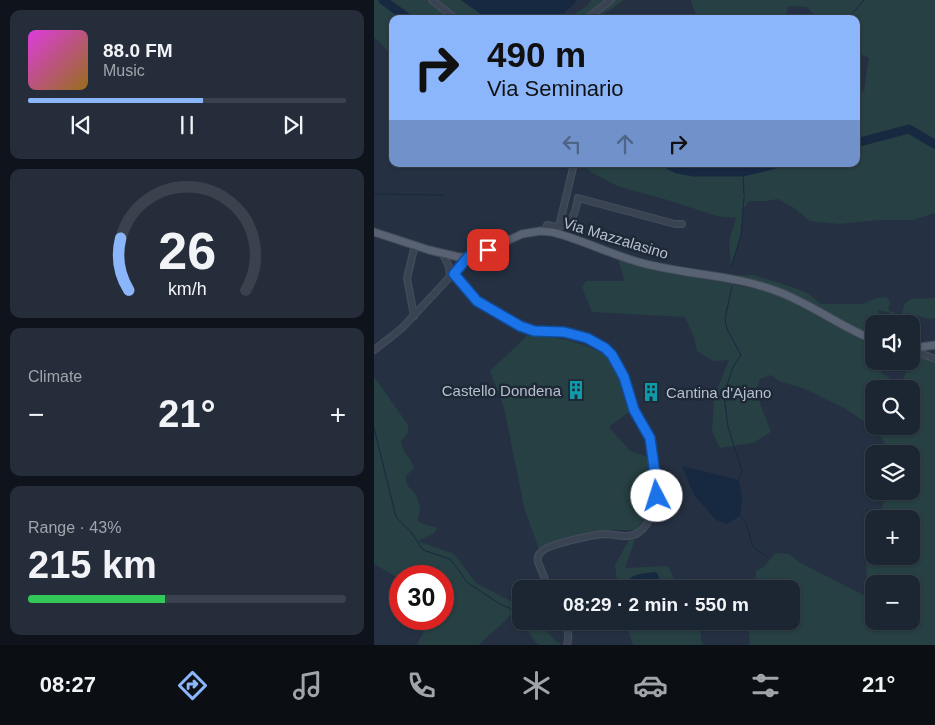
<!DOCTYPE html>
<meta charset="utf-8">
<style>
body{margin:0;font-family:Helvetica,sans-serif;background:#252d3a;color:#f1f3f6;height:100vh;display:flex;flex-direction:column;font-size:19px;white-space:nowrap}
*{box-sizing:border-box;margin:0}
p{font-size:16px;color:#a0a5ac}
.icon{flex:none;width:28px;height:28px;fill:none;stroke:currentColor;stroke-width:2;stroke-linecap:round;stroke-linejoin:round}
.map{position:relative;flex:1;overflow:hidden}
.details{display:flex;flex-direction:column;gap:10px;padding:10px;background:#0f141c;width:374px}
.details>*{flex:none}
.banner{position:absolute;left:15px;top:15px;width:471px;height:152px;border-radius:10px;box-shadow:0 1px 4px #0004,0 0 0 1px #3a424d;background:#8cb6fc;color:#111;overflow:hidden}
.controls{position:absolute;left:491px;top:315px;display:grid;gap:10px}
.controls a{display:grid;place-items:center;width:55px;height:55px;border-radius:10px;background:#1c2532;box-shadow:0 1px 4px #0004,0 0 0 1px #3a424d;font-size:25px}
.speed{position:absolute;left:15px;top:565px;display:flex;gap:10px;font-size:25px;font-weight:700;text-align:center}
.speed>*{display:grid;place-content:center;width:65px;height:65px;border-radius:50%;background:#1c2532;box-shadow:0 1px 4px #0004,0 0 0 1px #3a424d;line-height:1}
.speed .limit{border:8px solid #d22;background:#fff;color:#111}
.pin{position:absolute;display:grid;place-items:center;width:42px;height:42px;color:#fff;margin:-21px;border-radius:10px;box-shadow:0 2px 8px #0006}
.me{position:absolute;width:55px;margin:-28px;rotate:355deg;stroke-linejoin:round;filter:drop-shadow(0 0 4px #0008)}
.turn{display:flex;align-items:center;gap:18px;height:105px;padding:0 15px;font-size:22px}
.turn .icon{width:65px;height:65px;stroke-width:2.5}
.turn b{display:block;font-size:35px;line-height:42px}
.lanes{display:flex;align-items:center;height:48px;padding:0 15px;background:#0003;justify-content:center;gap:25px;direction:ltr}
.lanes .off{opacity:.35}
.big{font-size:38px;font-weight:800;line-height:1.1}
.details .widget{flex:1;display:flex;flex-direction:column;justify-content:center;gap:8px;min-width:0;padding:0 18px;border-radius:10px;background:#252d3a}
.details .dial{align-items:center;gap:0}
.dial svg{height:130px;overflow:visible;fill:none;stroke:#3a424d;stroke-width:7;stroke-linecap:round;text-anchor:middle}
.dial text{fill:#f1f3f6;stroke:none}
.song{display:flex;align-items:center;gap:15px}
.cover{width:60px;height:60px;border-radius:8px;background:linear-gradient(135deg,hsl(300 70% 55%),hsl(40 70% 35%))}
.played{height:5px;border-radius:2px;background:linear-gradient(90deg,#8cb6fc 55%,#3a424d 55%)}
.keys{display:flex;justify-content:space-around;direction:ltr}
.heat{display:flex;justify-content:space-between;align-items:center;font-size:28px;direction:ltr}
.charge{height:8px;border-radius:4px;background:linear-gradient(90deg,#34c759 43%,#3a424d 0)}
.trip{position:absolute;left:138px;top:580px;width:288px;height:50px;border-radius:10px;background:#1c2532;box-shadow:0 1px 4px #0004,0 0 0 1px #3a424d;font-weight:800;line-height:50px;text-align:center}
.menu{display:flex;height:80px;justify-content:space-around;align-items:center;background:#0b0f14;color:#a0a5ac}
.menu .icon{width:35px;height:35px}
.menu .active{color:#8cb6fc}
.menu b{font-size:22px;color:#f1f3f6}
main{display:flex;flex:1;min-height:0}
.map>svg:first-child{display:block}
.green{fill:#274043;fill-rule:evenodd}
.water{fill:#172841}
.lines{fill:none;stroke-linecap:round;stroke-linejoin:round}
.stream{stroke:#172841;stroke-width:1}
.river{stroke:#172841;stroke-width:9}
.minor-casing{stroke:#434c5b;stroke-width:8}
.major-casing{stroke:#434c5b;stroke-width:9}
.minor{stroke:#3a4352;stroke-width:5.5}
.major{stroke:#586272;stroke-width:7}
.route-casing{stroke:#114b97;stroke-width:12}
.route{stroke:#1a73e8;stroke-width:9}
.labels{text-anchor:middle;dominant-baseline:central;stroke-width:5;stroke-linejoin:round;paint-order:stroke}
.street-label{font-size:15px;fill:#b6bfcc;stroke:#1e2837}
.poi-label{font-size:15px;fill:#b6bfcc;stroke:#1e2837;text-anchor:end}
</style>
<main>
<section class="details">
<div class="widget">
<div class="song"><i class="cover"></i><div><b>88.0 FM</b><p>Music</p></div></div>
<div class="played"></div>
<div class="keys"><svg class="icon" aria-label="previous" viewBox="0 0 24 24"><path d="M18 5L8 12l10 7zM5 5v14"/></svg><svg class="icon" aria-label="pause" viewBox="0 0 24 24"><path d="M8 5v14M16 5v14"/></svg><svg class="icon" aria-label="next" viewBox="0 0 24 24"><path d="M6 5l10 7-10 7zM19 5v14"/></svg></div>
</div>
<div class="widget dial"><svg viewBox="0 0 100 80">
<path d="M14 69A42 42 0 1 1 86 69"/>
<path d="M14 69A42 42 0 0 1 9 37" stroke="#8cb6fc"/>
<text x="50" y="56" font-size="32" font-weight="700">26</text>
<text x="50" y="72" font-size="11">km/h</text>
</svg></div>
<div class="widget"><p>Climate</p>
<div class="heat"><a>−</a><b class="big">21°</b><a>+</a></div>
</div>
<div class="widget"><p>Range · 43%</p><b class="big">215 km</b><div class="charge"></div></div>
</section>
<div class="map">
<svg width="562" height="645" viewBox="0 0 562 645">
<rect width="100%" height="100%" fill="#253142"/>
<g class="green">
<path d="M0,0H55L79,19H19V58L6,42L0,38Z"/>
<path d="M63,0H87L114,19H88Z"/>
<path d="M217,0H250L236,10L218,19H193L213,6Z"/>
<path d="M317,0H561V213L539,220H504L465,224L436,221L420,208L404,199L392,201H375L369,209L367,235L357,267L355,241L362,218L343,216L290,199L243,186L217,172L207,164H482L483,95L490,91L495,58L483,53L482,19H444L433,7L414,6L412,19H324L317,2Z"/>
<path d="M243,257L281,270L352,283L385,290L410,298L500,346V361H507V373L527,385L536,361H538L539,355L561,361V645H376L374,621H416V589H381L382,571L390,567L401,553L415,554L425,562L493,597L492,543L500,525V556H538V519H503L515,491H538V454H516L504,431L472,409L429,388L407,382L397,375L386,379L382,393L397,432L379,443L346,448L338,431L340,397L355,360L339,361L323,351L320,337L311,317L218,312L208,287L212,281H251ZM500,389H538V426H500ZM500,584H538V621H500Z"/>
<path d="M379,275L421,288L435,294L447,304H489L502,298L512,297L516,302L514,310L527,316L531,303L537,299L561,298V318L557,319L532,313L529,324H516L519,317L516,313L505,310C503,318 501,321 493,323L491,334L432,302L355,276Z"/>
<path d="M154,335C177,337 198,339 219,349C222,350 227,352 230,354C243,366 250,394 256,411L235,427L256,451L273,457C276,467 278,491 277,501C275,512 268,523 262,530H228L198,536L165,549L151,511L130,408L116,371Z"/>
<path d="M1,378L34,425C35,433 33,436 27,440C27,452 38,458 40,468L32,476C31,489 40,488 43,498C44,500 46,507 46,510C46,513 42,518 45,522C48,524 57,526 61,527L63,529C59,536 50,537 44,541L80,554L102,583L146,606V618L141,611L105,645H43L56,619H69V576H26V579L0,564V379Z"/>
<path d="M255,540H261L251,568L294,566L305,589H282L285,578L281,572L259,576L256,581L259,589H244L241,565Z"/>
<path d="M148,621H166L187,645H166L161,642Z"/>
<path d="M251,621H326L327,640L330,645H259Z"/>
</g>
<g class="water">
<path d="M87,0H201L203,1L184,19H114Z"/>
<path d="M308,466L365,480L368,498L366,516L353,524L342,520L320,495Z"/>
<path d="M281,572L284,574L285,578L282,589H259L256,581V578L265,574Z"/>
</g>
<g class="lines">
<g class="stream">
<path d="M476,19V16L490,0"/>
<path d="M369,172L370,195"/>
<path d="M0,194L69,195"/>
<path d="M357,267L367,235L370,198"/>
<path d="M358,286L351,319L353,329L367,355L359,367L350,395L354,427L368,471L365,480"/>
<path d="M0,428L22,517L37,532L49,550L76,559L94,583L126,604L146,613"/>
<path d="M366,516L372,523L379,547L394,557"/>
<path d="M162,621L184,642"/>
</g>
<g class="river">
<path d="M9,0L35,19"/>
<path d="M482,143L535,129L562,145"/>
<path d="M294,164L303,169L320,172H369L402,164"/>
</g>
<g class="minor-casing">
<g id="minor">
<path d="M58,0L82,19"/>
<path d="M212,19L237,0"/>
<path d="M185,226C199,226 202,209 204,198L301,224H308"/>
<path d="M171,231L173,225L181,227L185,226L200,164"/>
<path d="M69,254L75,267L76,277"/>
<path d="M80,274L103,301L146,326L160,331L190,332L213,338L231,348L238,355L244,363L250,377L260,409L276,438L283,488C282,503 278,523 264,533C254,539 241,534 230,534C218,535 174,544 167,552C164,555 163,558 164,562L175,589"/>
<path d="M40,316L33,278L41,245"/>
<path d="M538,348L548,354L562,359"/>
<path d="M0,350L17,337L29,327L88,264L94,257"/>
<path d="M190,621C194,629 196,636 193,645"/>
</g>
</g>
<g class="major-casing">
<g id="major">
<path d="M0,232L55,250L85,257H94L105,254L148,234L166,231L178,232C209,240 238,255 268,263C313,275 362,275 405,292C439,305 467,327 500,340"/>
<path d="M538,348L562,345"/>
</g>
</g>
<use href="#minor" class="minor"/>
<use href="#major" class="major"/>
</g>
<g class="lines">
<g class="route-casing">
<path id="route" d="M114,250L94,257L80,274L103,301L146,326L160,331L190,332L213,338L231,348L238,355L250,377L260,410L276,438L283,488V496"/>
</g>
<use href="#route" class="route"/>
</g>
<defs>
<g id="building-bare" transform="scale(1.5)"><path d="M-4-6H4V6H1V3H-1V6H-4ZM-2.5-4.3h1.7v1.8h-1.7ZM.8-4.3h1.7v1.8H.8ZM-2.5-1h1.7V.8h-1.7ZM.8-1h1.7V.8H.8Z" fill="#0f9aa8" stroke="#1e2837" stroke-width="2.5" paint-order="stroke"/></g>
</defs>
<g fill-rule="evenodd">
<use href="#building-bare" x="202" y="390"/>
<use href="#building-bare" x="277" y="392"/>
</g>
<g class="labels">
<g class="street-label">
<text transform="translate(242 238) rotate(17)">Via Mazzalasino</text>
</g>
<g class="poi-label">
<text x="187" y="390">Castello Dondena</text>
<text x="292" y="392" text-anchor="start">Cantina d'Ajano</text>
</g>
</g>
</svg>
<div class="controls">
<a><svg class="icon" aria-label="sound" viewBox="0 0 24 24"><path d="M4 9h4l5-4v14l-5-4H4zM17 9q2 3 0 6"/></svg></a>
<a><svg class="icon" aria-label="search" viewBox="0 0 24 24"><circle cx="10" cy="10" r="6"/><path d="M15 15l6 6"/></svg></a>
<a><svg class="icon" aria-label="layers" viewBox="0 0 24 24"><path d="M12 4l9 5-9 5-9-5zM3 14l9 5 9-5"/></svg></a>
<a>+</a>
<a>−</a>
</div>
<div class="speed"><div class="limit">30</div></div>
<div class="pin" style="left:114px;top:250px;background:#d93025"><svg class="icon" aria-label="arrive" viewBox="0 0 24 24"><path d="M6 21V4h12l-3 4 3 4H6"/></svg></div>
<svg class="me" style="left:283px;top:496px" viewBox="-20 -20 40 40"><circle r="19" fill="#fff"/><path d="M0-13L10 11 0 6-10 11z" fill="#1a73e8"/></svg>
<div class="trip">08:29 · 2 min · 550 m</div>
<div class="banner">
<div class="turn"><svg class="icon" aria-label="right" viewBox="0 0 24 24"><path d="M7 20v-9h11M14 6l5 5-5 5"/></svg><div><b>490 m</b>Via Seminario</div></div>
<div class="lanes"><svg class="icon off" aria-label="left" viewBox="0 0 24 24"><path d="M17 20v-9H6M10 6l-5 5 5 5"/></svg><svg class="icon off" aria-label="ahead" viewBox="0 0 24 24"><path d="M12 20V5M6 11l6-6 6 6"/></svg><svg class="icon" aria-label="right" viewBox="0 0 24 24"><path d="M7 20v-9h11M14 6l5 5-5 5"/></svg></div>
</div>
</div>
</main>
<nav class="menu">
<b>08:27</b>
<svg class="icon active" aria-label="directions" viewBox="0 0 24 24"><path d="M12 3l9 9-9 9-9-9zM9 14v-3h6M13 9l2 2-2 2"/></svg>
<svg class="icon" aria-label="music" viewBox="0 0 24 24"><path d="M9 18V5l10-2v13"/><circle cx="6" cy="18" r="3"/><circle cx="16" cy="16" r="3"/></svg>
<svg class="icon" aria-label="phone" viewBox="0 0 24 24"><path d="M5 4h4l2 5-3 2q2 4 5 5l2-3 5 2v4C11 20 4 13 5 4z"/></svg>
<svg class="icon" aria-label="climate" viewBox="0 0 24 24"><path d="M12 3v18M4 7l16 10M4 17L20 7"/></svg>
<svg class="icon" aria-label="car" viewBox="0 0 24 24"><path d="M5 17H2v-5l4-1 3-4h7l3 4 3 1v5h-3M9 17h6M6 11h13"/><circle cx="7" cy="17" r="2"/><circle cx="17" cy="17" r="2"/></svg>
<svg class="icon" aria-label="filters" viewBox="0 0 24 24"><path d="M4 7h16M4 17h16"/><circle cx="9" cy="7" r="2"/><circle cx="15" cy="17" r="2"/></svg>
<b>21°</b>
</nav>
